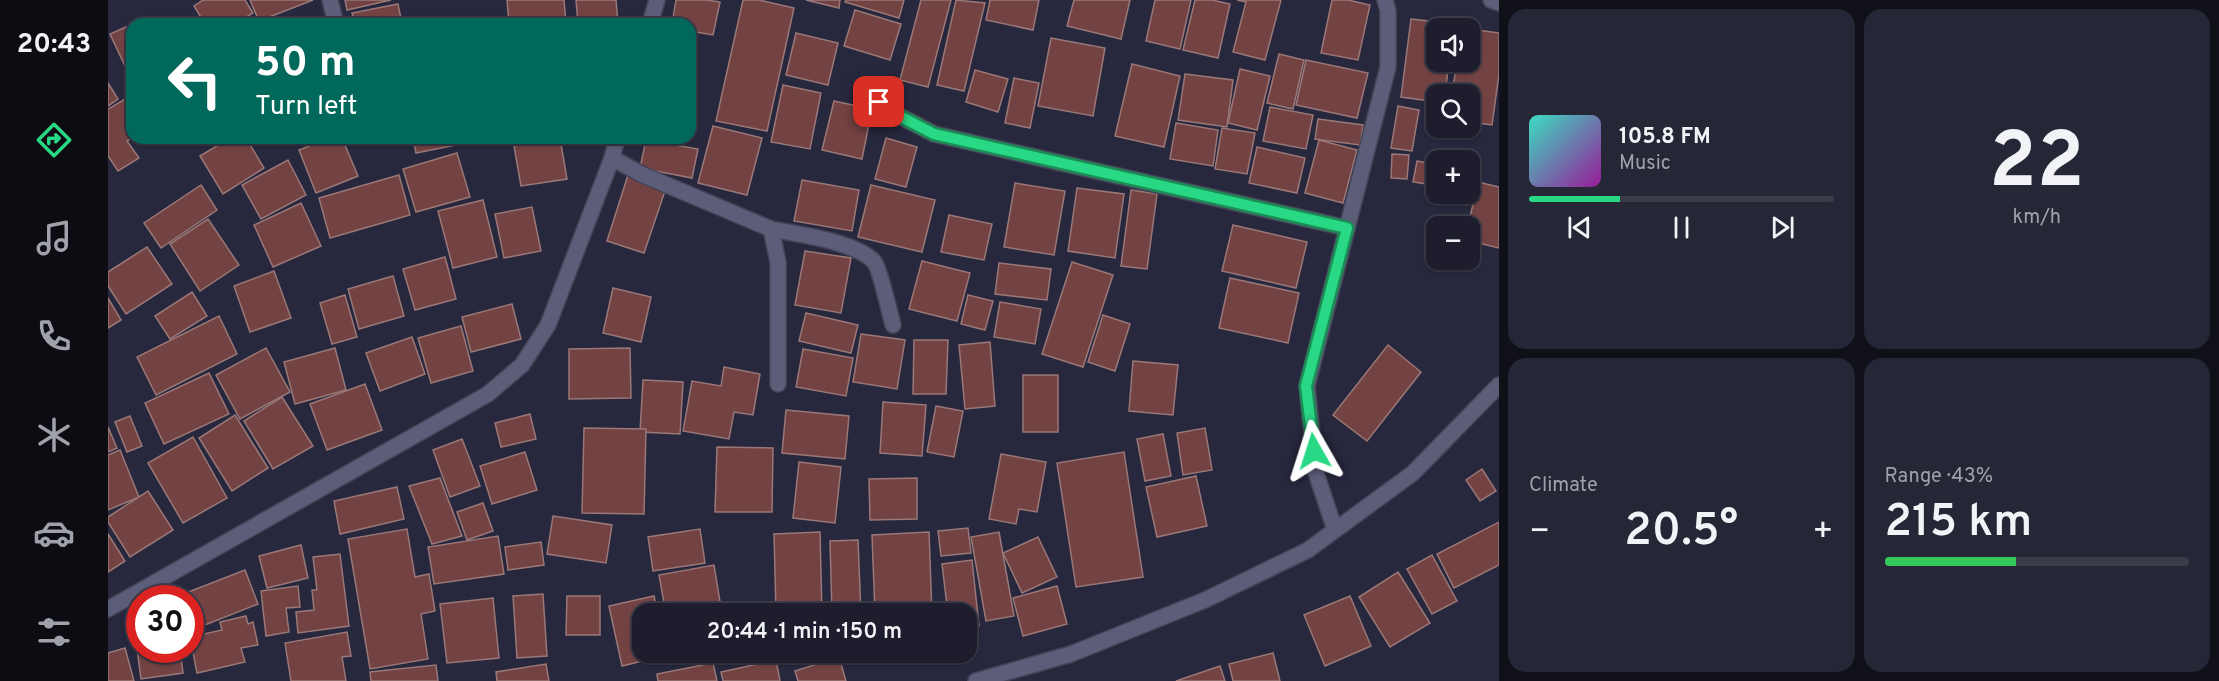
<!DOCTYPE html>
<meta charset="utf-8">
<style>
body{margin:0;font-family:Overpass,sans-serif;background:#252636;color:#f1f3f6;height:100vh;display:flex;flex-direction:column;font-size:22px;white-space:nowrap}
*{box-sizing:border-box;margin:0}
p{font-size:20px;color:#a0a2aa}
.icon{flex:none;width:33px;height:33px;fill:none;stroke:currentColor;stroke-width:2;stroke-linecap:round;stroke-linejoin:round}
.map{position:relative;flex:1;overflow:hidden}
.details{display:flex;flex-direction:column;gap:9px;padding:9px;background:#101019;width:720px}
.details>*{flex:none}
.top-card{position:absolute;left:18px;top:18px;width:570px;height:126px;border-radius:18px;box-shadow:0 2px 4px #0004,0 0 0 2px #3b3b4a;background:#00695c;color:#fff;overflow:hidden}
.tools{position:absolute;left:1318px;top:18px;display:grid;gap:12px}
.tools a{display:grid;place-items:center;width:54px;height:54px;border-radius:12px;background:#1d1d2e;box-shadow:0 2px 4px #0004,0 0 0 2px #3b3b4a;font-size:30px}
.speed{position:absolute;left:18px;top:585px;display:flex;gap:12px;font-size:30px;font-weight:700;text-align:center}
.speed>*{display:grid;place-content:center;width:78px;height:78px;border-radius:50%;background:#1d1d2e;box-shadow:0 2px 4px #0004,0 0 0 2px #3b3b4a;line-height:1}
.speed .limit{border:9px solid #d22;background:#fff;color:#111}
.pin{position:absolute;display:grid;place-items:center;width:51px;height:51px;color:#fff;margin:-26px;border-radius:12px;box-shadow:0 3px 9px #0006}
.me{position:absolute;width:66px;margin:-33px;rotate:354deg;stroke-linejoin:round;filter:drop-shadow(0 0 4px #0008)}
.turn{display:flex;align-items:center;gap:21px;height:126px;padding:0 30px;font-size:27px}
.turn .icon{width:78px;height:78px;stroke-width:2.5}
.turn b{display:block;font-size:42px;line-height:51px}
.big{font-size:45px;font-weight:600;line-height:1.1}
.details .widget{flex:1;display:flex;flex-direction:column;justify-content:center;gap:9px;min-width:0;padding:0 21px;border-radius:18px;background:#252636}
.details .dial{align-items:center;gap:0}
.dial b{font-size:78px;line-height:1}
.song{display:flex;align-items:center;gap:18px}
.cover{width:72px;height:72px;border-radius:9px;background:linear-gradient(135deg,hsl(170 70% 55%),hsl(300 70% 35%))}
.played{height:6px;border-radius:3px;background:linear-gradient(90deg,#29d885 30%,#3b3b4a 30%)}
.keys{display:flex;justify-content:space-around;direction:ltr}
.heat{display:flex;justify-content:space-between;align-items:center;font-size:33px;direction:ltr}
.charge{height:9px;border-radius:4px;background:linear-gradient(90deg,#34c759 43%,#3b3b4a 0)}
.details .tiles{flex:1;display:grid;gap:9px;grid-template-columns:repeat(2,1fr)}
.trip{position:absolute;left:524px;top:603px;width:345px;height:60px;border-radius:18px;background:#1d1d2e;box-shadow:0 2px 4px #0004,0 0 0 2px #3b3b4a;font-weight:600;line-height:60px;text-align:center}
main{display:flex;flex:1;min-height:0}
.dock{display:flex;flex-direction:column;width:108px;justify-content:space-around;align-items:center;background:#0c0c12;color:#a0a2aa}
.dock .icon{width:42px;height:42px}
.dock .active{color:#29d885}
.dock b{font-size:27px;color:#f1f3f6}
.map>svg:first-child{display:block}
.building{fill:#734242;stroke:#9a7877;stroke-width:1.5}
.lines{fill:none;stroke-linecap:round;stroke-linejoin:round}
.minor-casing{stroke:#444357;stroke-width:18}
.minor{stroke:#5c5d78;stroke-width:15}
.route-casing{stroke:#1b8c56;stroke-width:15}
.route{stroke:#29d885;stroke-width:10}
</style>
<main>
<nav class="dock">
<b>20:43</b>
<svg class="icon active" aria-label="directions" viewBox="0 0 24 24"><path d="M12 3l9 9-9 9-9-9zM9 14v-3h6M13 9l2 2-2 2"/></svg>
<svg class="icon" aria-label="music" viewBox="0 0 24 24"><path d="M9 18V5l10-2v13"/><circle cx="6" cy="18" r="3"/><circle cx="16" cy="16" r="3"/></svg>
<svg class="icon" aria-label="phone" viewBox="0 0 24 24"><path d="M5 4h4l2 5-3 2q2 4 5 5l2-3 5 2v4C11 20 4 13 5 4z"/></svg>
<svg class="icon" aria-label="climate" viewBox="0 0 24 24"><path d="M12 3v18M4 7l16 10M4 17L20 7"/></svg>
<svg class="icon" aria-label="car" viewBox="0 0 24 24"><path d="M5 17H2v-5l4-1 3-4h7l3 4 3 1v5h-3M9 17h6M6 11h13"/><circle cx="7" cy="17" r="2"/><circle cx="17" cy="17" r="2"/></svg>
<svg class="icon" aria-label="filters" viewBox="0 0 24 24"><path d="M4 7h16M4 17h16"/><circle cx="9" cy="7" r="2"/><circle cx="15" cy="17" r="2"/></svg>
</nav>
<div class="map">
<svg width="1391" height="681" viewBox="0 0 1391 681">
<rect width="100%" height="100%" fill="#27273e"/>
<g class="building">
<path d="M95,0H137L145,13L127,24H97L86,6Z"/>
<path d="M142,0H205L151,21Z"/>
<path d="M237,0H283L239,10Z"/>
<path d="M399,0H456L458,24H401Z"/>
<path d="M468,0H508L510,24H470Z"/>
<path d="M568,0H599L612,2L605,35L582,31V24H564Z"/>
<path d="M635,0H651L686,8L659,131L608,121Z"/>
<path d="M698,0H732L731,8Z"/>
<path d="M738,0H796L791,18L737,2Z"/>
<path d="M813,0H843L820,87L792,80Z"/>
<path d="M848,0L877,3L856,91L829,85Z"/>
<path d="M882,0H931L925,30L878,20Z"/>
<path d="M966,0H1022L1013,39L959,26Z"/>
<path d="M1047,0H1083L1072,49L1038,41Z"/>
<path d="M1087,0H1104L1122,4L1110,58L1075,50Z"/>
<path d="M1129,0H1173L1157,60L1125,52L1138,2Z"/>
<path d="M1224,0H1240L1262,5L1250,60L1213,53Z"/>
<path d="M290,4L294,24H247L244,13Z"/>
<path d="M747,10L793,24L782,60L736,46Z"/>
<path d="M38,18L41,24H24V81L2,34Z"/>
<path d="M1303,19L1346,24V28H1329V62H1341L1337,94H1329V102L1293,97Z"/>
<path d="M1362,29L1391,33V74L1384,125L1362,122V94H1344L1349,62H1362Z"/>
<path d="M688,33L730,43L720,85L678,75Z"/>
<path d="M943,38L997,48L985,116L930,106Z"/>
<path d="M1171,54L1196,60L1185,109L1159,103Z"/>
<path d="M1198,60L1260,73L1249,118L1188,105Z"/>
<path d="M1024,64L1072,76L1056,147L1007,136Z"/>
<path d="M1132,69L1162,76L1149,130L1120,123Z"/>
<path d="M867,70L900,79L890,112L858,102Z"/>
<path d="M1077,74L1125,80L1119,127L1070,120Z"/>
<path d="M906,78L931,83L922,128L897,123Z"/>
<path d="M0,83L10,99L0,106Z"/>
<path d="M675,85L713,93L702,149L663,142Z"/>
<path d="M24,95V138L19,141L31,158L10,171L0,156V109Z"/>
<path d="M726,101L764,109L754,159L714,150Z"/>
<path d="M1290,106L1311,110L1304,151L1283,148Z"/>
<path d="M1162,107L1205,115L1198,149L1155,141Z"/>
<path d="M1210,119L1255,125L1252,145L1207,139Z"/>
<path d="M1068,123L1110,130L1105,166L1062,159Z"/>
<path d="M605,126L654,138L639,195L590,183Z"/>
<path d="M1114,128L1147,133L1139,174L1107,169Z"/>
<path d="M122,138H138L156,168L115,194L92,156Z"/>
<path d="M222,138H234L250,176L208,193L191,150Z"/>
<path d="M305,138H358V143L308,153Z"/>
<path d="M452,138L459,179L413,186L406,146Z"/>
<path d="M778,138L809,147L798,187L767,179Z"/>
<path d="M538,140L590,149L584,178L532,168Z"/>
<path d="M1211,140L1249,150L1235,203L1197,193Z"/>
<path d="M1149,147L1197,158L1189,193L1141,183Z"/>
<path d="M349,153L362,197L308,212L295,169Z"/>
<path d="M1284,154L1301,155L1299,179L1283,178Z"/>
<path d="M180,160L198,195L153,219L134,185Z"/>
<path d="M1309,161L1327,164L1324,185L1305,182Z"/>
<path d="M291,175L302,215L222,238L211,198Z"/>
<path d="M520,175L558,188L536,253L499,241Z"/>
<path d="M694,180L751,190L744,231L686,221Z"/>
<path d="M1370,182L1391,187V248L1362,241V226H1360Z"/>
<path d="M907,183L957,191L946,255L896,247Z"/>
<path d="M93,185L109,210L53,248L36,223Z"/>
<path d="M763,185L827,200L814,252L750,237Z"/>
<path d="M969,188L1016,194L1007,258L960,251Z"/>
<path d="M1023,190L1049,194L1039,269L1013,266Z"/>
<path d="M375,200L389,257L345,268L330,211Z"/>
<path d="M193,203L213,246L165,267L146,225Z"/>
<path d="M424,207L433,251L396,258L387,214Z"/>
<path d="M841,215L884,224L876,260L833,252Z"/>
<path d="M100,219L131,265L92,291L62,244Z"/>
<path d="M1125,225L1199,242L1188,288L1114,271Z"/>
<path d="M39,247L64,284L18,314L0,286V272Z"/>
<path d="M697,251L743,258L733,313L687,305Z"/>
<path d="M337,257L348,299L307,310L295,269Z"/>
<path d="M814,261L862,273L849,321L801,309Z"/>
<path d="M964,262L1005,275L975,367L934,354Z"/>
<path d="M891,263L943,269L939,300L887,294Z"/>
<path d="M166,271L183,318L142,332L126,286Z"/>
<path d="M285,276L296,316L251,329L240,289Z"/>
<path d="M1122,278L1191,293L1180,343L1111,328Z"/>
<path d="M505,288L543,297L533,342L495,333Z"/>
<path d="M84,292L99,316L62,339L47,316Z"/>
<path d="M237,295L249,337L224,344L212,303Z"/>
<path d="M860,295L885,301L877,330L853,324Z"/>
<path d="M0,298L13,320L0,328Z"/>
<path d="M892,302L933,309L927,344L886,337Z"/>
<path d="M404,304L413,339L363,352L354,317Z"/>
<path d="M698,313L750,325L743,353L691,341Z"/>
<path d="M995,315L1022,324L1007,371L980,362Z"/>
<path d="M111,316L129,354L48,395L29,357Z"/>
<path d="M353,326L365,371L323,383L310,338Z"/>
<path d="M753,334L797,340L789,389L745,382Z"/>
<path d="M304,337L317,374L272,391L258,353Z"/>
<path d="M806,340H840L838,394H805Z"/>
<path d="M882,342L887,406L857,409L851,345Z"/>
<path d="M1280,345L1313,372L1259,441L1225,415Z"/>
<path d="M158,348L182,392L132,419L108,375Z"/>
<path d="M227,348L238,390L187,404L176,362Z"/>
<path d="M522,348L523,398L461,399V349Z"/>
<path d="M695,349L745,358L738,396L688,387Z"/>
<path d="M1025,361L1070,365L1065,415L1021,411Z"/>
<path d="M616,367L652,374L645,415L626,412L621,439L575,431L584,381L613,386Z"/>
<path d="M101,373L121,414L56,444L37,403Z"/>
<rect x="915" y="375" width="35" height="57"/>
<path d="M535,380L575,382L572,434L532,432Z"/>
<path d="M257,384L274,430L219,450L202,404Z"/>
<path d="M174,397L205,446L165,469L136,421Z"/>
<path d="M775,402L818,405L814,456L772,453Z"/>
<path d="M828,406L855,411L846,457L819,452Z"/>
<path d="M678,410L741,416L737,459L674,453Z"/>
<path d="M422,414L428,439L393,447L387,423Z"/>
<path d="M127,415L160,468L124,491L91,438Z"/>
<path d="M22,416L34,446L19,452L7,422Z"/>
<path d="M0,427L9,448L0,452Z"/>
<path d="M476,428L538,429L536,514L474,513Z"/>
<path d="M1097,428L1104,470L1075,475L1069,433Z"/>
<path d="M1055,434L1063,476L1037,481L1029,439Z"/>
<path d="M85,437L119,498L75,523L40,463Z"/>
<path d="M354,439L372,486L342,497L325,450Z"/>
<path d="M609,447L665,448L664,512H607Z"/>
<path d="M12,450L31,497L0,510V455Z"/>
<path d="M417,452L429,490L384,504L372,466Z"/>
<path d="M1016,452L1035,577L968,587L949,463Z"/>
<path d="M893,454L938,462L929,512L911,509L908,524L881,519Z"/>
<path d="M691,462L733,467L727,523L685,518Z"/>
<path d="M1374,469L1388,491L1372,501L1358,480Z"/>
<path d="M1088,476L1099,526L1049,537L1038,487Z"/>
<path d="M332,478L354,536L324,544L301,486Z"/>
<path d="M809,478V519L762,520L761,479Z"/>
<path d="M289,487L296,519L232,534L226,501Z"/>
<path d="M40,491L65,530L22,557L0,522V517Z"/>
<path d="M375,503L385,531L359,540L349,512Z"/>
<path d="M445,516L504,525L498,563L439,554Z"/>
<path d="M1391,522V565L1346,588L1329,554Z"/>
<path d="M860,528L863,553L833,556L830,531Z"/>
<path d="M299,529L307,577L321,574L327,611L313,614L320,659L262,669L240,539Z"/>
<path d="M592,529L597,563L545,571L540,537Z"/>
<path d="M712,532L714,614H668L666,534Z"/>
<path d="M821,532L824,614H767L764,535Z"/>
<path d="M891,532L906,616L878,621L863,537Z"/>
<path d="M0,534L17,561L0,572Z"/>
<path d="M390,536L396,574L326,584L320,547Z"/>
<path d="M930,537L949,577L914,593L895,553Z"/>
<path d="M750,540L753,614H724L722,541Z"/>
<path d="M433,542L436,565L400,570L397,547Z"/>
<path d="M193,545L200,578L159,588L151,556Z"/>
<path d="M232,554L241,626L190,633L188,612L206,610L204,590H209L205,557Z"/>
<path d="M1324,555L1349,601L1324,614L1299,569Z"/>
<path d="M864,560L871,626L858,628V614H840L834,564Z"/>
<path d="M606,565L614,614H558L551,575Z"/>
<path d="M137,570L150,604L82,631V598H65Z"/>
<path d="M1290,572L1322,623L1282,647L1251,597Z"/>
<path d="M190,586L192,607L178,608L181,632L158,636L153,591Z"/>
<path d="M949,586L959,624L915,636L905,598Z"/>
<path d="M435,594L439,656L409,658L405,596Z"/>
<path d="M459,596H492V635H458Z"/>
<path d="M546,596L550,614H534V652H558L559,655L514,666L501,606Z"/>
<path d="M1242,596L1263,646L1217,666L1196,615Z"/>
<path d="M385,598L391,658L339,663L332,604Z"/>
<path d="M138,616L140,624L145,622L150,645L133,648L137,662L89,673L82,637L114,630L112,622Z"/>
<path d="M32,625V650H72L75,673L33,679L26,626Z"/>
<path d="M239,632L243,656L234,657L238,681H183L177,643Z"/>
<path d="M17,648L26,681H0V653Z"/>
<path d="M1165,653L1172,681H1125L1121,664Z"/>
<path d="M731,657L738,681H690L687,671Z"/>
<path d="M668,660L672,681H615L613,672Z"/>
<path d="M605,663L609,681H550L549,674Z"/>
<path d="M438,664L441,681H389L388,672Z"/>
<path d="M328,665L330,681H263L262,672Z"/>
<path d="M1112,666L1117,681H1068Z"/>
</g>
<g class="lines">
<g class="minor-casing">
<g id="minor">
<path d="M222,0L228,24"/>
<path d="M1383,0L1391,3"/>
<path d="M542,24L549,0"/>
<path d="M759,93L782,111L826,134L1239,228"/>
<path d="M504,158L533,174L663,229L670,262V384"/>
<path d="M663,229C688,234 751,242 767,263C772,270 782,314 785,325"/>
<path d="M1227,530L1208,473L1199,386L1280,67V11L1277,0"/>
<path d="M0,609L380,394L414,365L440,325L504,158L509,138"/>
<path d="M868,681L963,654L1097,600L1200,550L1305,473L1391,385"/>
</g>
</g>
<use href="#minor" class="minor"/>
</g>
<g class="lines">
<g class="route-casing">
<path id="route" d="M771,102L782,111L826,134L1239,228L1198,386L1206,451"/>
</g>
<use href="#route" class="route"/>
</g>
</svg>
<div class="tools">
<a><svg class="icon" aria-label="sound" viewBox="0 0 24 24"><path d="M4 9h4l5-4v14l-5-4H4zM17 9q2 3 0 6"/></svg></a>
<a><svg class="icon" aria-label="search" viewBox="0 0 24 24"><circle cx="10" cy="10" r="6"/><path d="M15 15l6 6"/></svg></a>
<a>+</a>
<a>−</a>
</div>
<div class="speed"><div class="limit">30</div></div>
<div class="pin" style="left:771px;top:102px;background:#d93025"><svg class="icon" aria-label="arrive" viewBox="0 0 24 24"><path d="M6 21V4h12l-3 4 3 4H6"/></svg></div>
<svg class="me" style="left:1206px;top:451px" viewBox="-20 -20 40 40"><path d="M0-17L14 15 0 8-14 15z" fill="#29d885" stroke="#fff" stroke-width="4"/></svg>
<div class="trip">20:44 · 1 min · 150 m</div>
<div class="top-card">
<div class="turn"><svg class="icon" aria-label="left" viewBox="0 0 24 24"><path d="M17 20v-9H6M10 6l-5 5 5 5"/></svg><div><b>50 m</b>Turn left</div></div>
</div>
</div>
<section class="details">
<div class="tiles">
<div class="widget">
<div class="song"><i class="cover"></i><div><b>105.8 FM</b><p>Music</p></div></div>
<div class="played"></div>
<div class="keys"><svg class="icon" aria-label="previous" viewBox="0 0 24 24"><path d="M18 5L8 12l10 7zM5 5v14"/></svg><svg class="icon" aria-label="pause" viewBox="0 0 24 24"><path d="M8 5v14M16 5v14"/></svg><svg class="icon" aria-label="next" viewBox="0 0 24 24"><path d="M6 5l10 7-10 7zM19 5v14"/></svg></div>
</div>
<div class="widget dial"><b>22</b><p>km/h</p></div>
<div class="widget"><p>Climate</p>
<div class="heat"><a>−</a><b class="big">20.5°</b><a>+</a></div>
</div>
<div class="widget"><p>Range · 43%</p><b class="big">215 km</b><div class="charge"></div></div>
</div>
</section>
</main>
